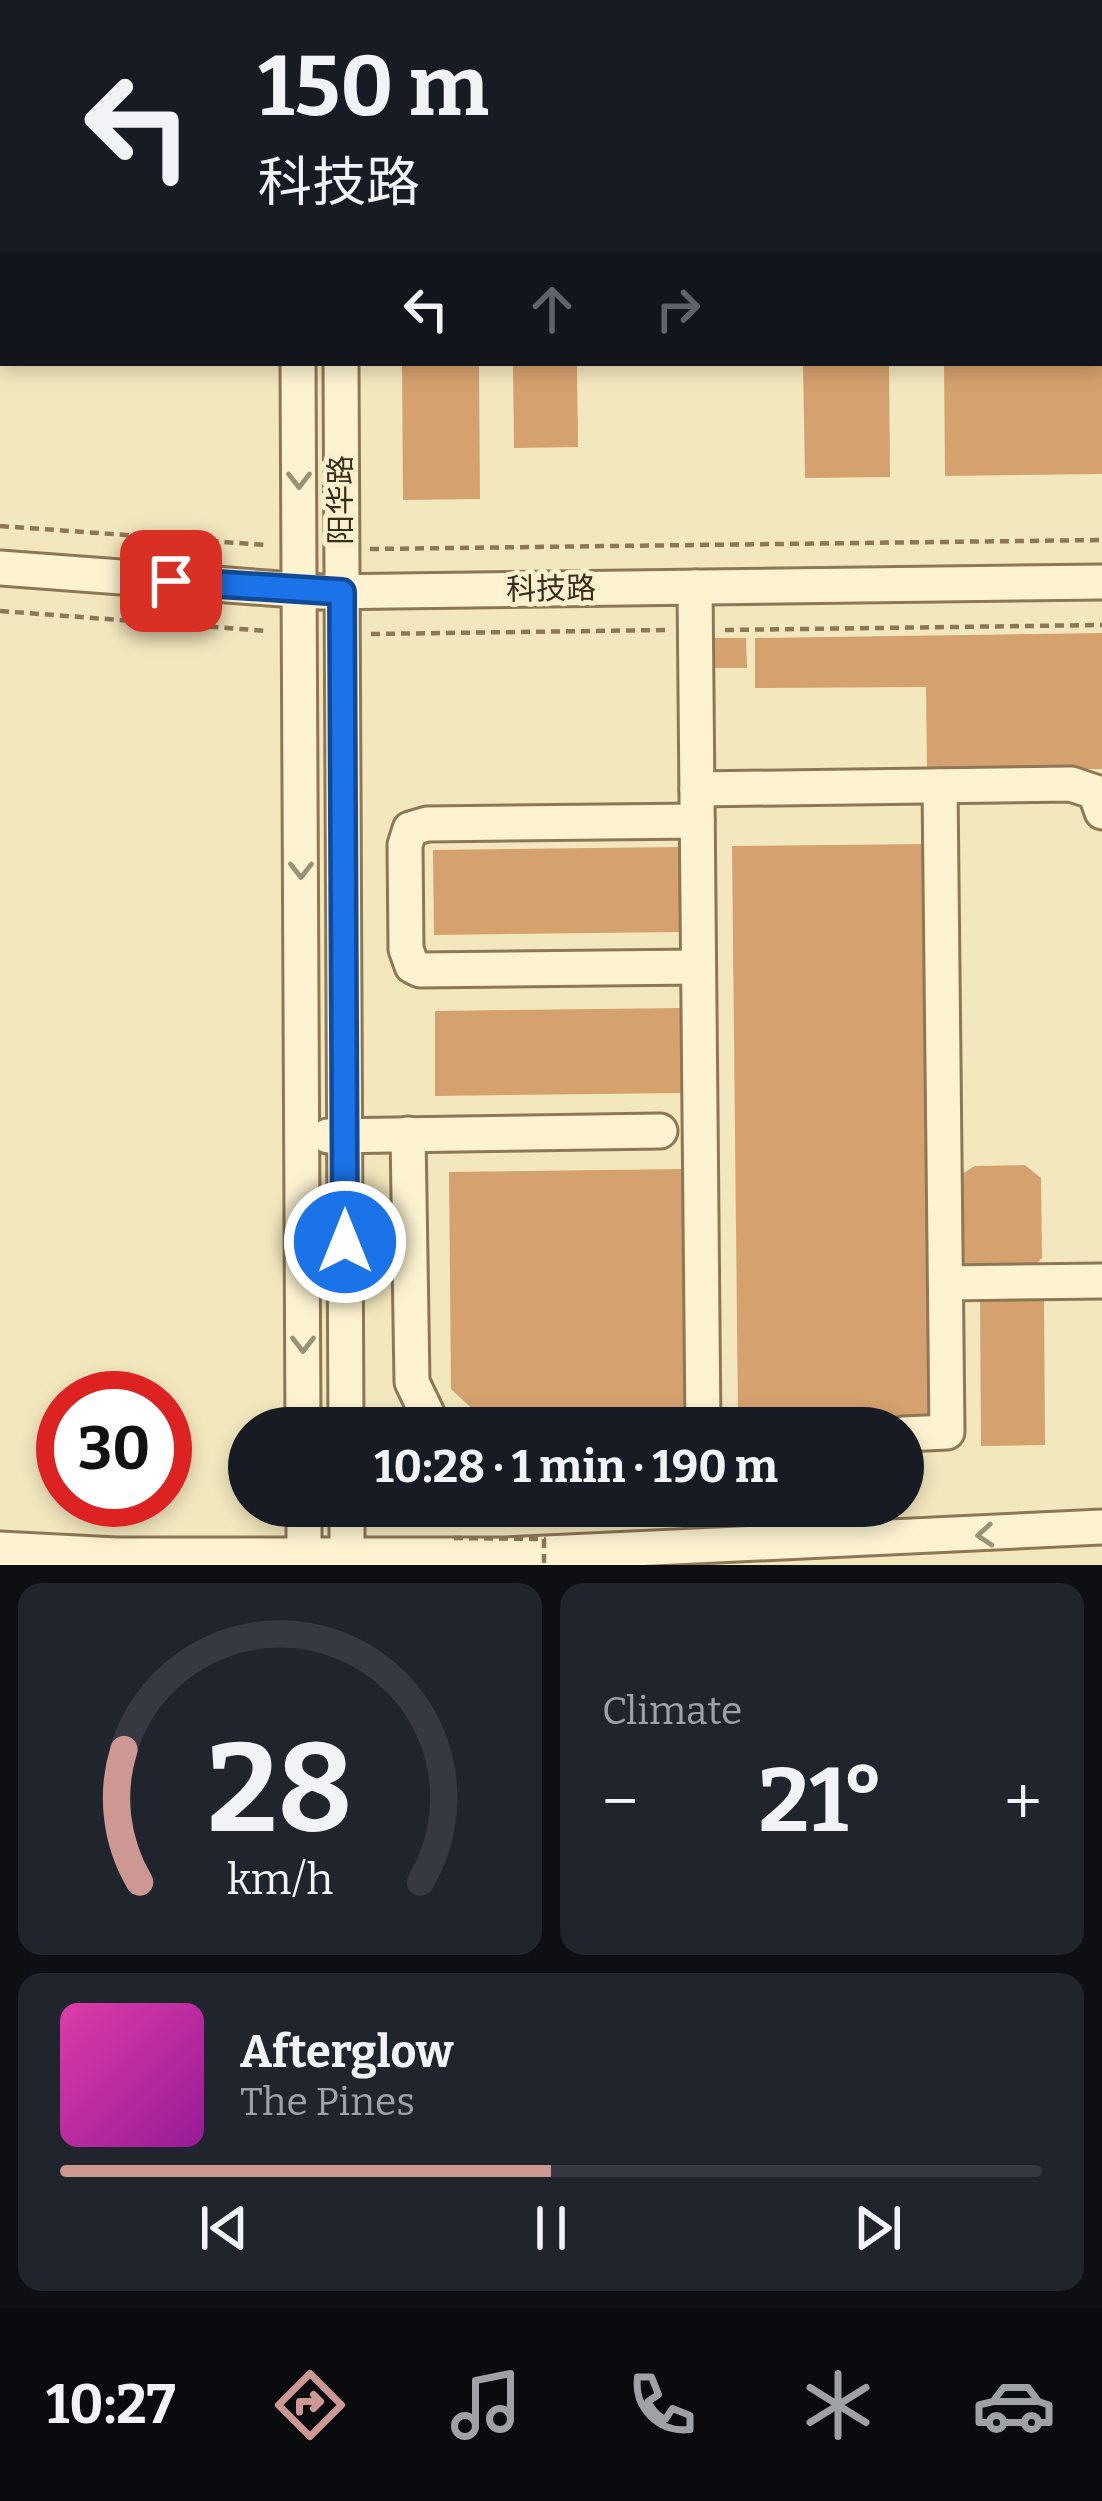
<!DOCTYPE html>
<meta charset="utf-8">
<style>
body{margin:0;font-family:Bitter,"Noto Sans SC",serif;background:#20242c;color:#f1f3f6;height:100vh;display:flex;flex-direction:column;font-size:45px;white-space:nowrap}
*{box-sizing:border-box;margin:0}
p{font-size:39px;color:#9ea1a6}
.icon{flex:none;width:66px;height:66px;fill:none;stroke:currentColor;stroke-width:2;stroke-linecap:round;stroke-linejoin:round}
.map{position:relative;height:1565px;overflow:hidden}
.sheet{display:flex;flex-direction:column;gap:18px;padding:18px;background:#0d0f14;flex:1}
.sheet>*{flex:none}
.top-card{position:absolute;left:0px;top:0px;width:1104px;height:366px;box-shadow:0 6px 18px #0003;background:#171b24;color:#f1f3f6;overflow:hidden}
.speed{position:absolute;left:36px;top:1371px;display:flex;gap:24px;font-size:60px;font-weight:700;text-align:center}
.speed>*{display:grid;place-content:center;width:156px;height:156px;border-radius:50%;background:#171b24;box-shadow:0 6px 18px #0003;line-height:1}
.speed .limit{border:18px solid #d22;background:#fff;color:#111}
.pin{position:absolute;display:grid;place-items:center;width:102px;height:102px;color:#fff;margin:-51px;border-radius:24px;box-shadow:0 6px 18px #0006}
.me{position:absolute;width:132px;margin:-66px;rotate:0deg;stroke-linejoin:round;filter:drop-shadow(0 0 9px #0008)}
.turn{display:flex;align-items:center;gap:42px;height:252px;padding:0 60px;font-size:54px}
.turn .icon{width:156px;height:156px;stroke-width:2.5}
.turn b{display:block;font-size:84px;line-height:102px}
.lanes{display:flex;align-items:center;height:114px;padding:0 60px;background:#0003;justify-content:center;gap:60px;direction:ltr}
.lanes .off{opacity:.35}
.big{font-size:90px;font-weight:700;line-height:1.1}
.sheet .tile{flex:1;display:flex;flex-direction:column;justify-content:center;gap:18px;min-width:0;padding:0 42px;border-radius:24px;background:#20242c}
.sheet .dial{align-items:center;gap:0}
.dial svg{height:312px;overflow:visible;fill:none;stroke:#363941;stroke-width:7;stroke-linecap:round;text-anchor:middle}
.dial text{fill:#f1f3f6;stroke:none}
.song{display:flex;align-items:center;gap:36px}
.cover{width:144px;height:144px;border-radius:18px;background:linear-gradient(135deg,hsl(320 70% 55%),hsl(300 70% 35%))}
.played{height:12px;border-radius:6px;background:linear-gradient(90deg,#cd9794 50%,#363941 50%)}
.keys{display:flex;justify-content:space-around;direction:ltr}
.heat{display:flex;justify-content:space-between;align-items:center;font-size:66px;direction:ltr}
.sheet .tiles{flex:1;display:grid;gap:18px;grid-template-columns:1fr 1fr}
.tile:last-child{grid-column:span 2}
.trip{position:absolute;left:228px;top:1407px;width:696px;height:120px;border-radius:60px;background:#171b24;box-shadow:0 6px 18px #0003;font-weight:700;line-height:120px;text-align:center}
.tab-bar{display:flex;height:192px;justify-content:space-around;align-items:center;background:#090b0e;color:#9ea1a6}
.tab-bar .icon{width:84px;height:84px}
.tab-bar .current{color:#cd9794}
.tab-bar b{font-size:54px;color:#f1f3f6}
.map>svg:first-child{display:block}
.building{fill:#d5a16e}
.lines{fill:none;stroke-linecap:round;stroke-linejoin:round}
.minor-casing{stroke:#8d7754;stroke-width:39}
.path{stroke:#8d7754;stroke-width:4.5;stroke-dasharray:9 6;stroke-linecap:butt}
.minor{stroke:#fdf3d1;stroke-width:33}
.path-bridge{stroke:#8d7754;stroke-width:4.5;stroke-dasharray:9 6;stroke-linecap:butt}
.oneway{stroke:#9c9076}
.route-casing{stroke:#114b97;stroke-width:30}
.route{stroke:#1a73e8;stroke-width:21}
.labels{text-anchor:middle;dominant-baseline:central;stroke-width:10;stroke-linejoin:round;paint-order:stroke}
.street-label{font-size:30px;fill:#3a2c1b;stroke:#f9f0cd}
</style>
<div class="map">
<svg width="1102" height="1565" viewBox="0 0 1102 1565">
<rect width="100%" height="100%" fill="#f3e7bd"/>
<g class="building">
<path d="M402,363H479L480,499L403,500Z"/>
<path d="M513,363H577L578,447L514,448Z"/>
<path d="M803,363H889L890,477L805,478Z"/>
<path d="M944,363H1102V474L945,476Z"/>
<path d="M1102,633V769L927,771L926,687L755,688V638Z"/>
<path d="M712,638H746L747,668H713Z"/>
<path d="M928,844L934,1417L738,1419L732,846Z"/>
<path d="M680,847L681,932L434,935L433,850Z"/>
<path d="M682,1008L683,1093L435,1096V1011Z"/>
<path d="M1025,1165L1041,1178L1042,1258L1030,1270L971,1271L959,1258L960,1175L975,1166Z"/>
<path d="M684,1169L686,1420L486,1422L451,1389L449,1172Z"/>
<path d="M1044,1296L1045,1445L981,1446L980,1297Z"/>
</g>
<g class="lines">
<g class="minor-casing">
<g id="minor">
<path d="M296,0V3"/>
<path d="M339,0V3"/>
<path d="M298,363L303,1428"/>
<path d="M341,363L346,1428"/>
<path d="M0,568L321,592L1102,582"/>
<path d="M695,587L703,1428"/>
<path d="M697,789L1071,784L1095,792L1102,812"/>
<path d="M697,821L427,824L410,829L405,845L406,949L412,966L420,970L698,967"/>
<path d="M408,1134L412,1382L434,1428"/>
<path d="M328,1136L660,1131"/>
<path d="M946,1283L1102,1281"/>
<path d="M903,1434L947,1432L940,786"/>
<path d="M304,1506V1552"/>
<path d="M347,1506V1554"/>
<path d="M0,1549L116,1555H505L1102,1527"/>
</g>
</g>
<g class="path">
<path d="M0,526L266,545"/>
<path d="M370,549L1102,540"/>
<path d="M0,611L267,631"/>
<path d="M725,630L1102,625"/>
<path d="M371,634L666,630"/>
</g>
<use href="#minor" class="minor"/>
<path class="path-bridge" d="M454,1538L544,1539V1565"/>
</g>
<defs><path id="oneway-chevron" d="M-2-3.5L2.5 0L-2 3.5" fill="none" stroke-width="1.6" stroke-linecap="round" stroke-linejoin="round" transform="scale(3)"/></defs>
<g class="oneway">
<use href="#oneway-chevron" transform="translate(299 480) rotate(90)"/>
<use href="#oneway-chevron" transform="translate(301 870) rotate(90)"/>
<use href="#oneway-chevron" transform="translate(303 1344) rotate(90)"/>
<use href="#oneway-chevron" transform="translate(985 1535) rotate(176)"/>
</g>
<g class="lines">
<g class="route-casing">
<path id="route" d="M171,581L342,592L345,1242"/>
</g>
<use href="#route" class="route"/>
</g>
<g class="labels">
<g class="street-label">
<text transform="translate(341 500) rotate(-90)">阳华路</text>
<text transform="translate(551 589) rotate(-1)">科技路</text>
</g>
</g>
</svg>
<div class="speed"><div class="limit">30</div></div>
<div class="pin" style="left:171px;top:581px;background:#d93025"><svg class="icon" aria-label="arrive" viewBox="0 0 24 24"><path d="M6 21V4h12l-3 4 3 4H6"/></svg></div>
<svg class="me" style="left:345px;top:1242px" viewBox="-20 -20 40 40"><circle r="17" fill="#1a73e8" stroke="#fff" stroke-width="3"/><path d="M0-11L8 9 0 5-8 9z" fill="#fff"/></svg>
<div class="trip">10:28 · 1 min · 190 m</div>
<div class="top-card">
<div class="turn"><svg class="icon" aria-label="left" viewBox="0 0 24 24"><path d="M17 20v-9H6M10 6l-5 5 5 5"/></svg><div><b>150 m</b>科技路</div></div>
<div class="lanes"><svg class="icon" aria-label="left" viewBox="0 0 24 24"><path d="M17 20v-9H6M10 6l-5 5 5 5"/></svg><svg class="icon off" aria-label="ahead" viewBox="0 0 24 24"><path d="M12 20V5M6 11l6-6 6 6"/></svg><svg class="icon off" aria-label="right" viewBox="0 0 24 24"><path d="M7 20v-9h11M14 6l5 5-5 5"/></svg></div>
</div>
</div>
<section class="sheet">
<div class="tiles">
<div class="tile dial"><svg viewBox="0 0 100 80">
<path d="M14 69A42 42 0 1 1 86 69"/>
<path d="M14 69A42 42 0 0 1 10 35" stroke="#cd9794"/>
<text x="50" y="56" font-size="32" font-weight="700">28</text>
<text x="50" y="72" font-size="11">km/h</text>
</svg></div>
<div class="tile"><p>Climate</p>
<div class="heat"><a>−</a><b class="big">21°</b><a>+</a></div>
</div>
<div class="tile">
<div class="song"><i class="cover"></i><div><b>Afterglow</b><p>The Pines</p></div></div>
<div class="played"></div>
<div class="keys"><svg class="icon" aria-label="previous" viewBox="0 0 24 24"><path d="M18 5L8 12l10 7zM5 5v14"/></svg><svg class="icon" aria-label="pause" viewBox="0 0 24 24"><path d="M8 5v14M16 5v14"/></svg><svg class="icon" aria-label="next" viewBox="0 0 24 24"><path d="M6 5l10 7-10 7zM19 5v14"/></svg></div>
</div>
</div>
</section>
<nav class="tab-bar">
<b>10:27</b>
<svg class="icon current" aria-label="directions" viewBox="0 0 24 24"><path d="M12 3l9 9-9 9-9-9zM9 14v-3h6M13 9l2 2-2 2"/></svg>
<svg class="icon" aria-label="music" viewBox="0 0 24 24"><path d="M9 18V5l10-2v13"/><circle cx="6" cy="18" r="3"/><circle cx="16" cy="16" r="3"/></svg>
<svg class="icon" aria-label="phone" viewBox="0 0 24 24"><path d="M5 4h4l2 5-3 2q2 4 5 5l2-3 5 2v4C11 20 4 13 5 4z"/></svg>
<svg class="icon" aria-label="climate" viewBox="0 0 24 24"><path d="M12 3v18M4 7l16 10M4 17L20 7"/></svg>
<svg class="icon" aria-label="car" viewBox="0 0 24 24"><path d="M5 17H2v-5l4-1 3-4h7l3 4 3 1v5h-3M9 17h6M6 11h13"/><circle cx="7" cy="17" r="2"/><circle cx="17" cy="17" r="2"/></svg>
</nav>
